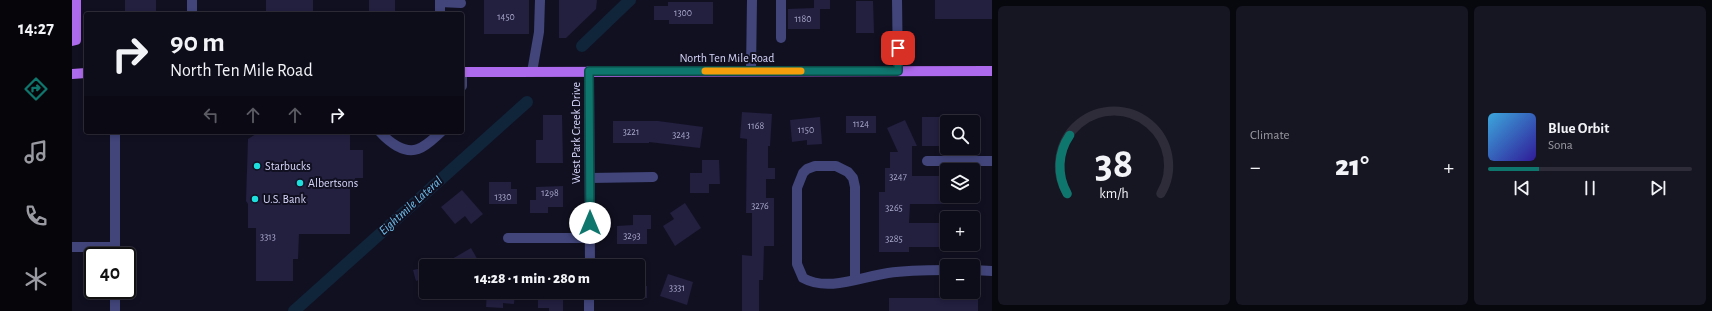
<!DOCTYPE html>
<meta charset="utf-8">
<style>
body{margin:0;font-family:"Alegreya Sans",sans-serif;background:#161522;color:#f1f3f6;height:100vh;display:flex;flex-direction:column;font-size:15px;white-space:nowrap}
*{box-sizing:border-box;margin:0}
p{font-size:13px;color:#9a9ba2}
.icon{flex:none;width:22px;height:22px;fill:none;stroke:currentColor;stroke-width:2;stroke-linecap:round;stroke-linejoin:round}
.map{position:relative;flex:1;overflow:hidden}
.side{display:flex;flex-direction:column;gap:6px;padding:6px;background:#07070e;width:720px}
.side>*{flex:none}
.guide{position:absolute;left:12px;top:12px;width:380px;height:122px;border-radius:4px;box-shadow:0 2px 6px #0003,0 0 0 1px #2d2c38;background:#0d0c19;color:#f1f3f6;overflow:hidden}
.buttons{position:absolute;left:868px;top:115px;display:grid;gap:8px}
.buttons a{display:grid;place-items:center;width:40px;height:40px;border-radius:4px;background:#0d0c19;box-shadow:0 2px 6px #0003,0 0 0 1px #2d2c38;font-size:20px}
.speed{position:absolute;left:12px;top:247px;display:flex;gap:8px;font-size:20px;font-weight:700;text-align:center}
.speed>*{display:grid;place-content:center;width:52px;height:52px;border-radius:50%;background:#0d0c19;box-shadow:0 2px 6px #0003,0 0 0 1px #2d2c38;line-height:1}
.speed .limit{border:2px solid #111;border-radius:6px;background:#fff;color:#111}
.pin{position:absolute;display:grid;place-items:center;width:34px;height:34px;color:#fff;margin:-17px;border-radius:8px;box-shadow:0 2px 6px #0006}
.me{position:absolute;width:44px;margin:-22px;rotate:0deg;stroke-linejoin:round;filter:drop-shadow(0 0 3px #0008)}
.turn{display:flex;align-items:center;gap:14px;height:84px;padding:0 20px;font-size:18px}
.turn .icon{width:52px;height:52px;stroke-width:2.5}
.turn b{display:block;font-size:28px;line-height:34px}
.lanes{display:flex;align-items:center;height:38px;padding:0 20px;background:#0003;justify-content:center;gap:20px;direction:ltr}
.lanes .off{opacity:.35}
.big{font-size:30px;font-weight:800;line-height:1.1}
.side .tile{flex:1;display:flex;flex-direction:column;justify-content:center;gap:6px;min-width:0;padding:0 14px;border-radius:6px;background:#161522}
.side .dial{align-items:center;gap:0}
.dial svg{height:104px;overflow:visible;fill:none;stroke:#2d2c38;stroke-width:7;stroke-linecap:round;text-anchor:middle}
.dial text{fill:#f1f3f6;stroke:none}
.song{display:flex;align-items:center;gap:12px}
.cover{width:48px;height:48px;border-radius:6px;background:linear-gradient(135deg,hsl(200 70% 55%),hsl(250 70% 35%))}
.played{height:4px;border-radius:2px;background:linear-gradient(90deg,#0f766e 25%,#2d2c38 25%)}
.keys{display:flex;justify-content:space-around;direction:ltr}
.heat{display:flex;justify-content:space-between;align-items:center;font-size:22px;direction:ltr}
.side .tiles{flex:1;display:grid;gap:6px;grid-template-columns:repeat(3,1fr)}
.trip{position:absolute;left:347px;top:259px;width:226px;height:40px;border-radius:4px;background:#0d0c19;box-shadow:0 2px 6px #0003,0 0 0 1px #2d2c38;font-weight:800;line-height:40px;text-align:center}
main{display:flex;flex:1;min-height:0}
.menu{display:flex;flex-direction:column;width:72px;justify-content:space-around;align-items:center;background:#05050a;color:#9a9ba2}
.menu .icon{width:28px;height:28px}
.menu .current{color:#0f766e}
.menu b{font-size:18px;color:#f1f3f6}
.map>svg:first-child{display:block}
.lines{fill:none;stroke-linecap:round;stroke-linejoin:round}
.canal{stroke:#10243a;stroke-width:12}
.building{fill:#221f3f}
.minor{stroke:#41457a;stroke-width:10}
.major{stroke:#ae6aec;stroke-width:10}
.route-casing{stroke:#0a4d48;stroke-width:10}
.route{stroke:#0f766e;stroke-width:7}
.slow{stroke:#f59e0b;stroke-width:7}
.poi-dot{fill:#1cdfde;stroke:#111021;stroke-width:1.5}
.labels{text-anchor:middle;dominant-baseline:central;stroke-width:4;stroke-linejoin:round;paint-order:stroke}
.number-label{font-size:10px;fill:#a9a8cb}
.street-label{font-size:12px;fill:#d6d5fa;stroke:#111021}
.poi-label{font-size:12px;fill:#d6d5fa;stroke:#111021;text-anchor:start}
.water-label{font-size:13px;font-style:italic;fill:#70c0ed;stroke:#111021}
</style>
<main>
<nav class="menu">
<b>14:27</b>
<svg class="icon current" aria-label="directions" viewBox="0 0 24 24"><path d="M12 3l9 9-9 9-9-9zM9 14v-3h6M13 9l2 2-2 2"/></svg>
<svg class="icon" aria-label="music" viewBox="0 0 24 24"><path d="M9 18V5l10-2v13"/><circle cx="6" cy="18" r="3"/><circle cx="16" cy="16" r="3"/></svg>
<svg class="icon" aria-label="phone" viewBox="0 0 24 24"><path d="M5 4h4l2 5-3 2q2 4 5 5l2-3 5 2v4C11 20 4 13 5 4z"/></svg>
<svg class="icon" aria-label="climate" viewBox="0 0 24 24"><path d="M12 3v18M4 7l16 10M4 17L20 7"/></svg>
</nav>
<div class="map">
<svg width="920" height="311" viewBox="0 0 920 311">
<rect width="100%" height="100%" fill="#111021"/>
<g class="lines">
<g class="canal">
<path d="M510,46L558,0"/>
<path d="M222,311L455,102"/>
</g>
</g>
<g class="building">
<rect x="53" y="0" width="31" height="14"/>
<rect x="194" y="0" width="47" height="14"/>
<path d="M297,0H323V12L297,14Z"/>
<rect x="412" y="0" width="45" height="34"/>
<path d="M487,0H525L524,9L494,38H487Z"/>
<path d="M742,0H758V9H748V29H716V9L742,8Z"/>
<rect x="863" y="0" width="57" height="19"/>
<path d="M784,1H801L802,33H784Z"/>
<path d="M596,2H641V24H597V20H582V6H596Z"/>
<path d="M670,112L700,114L698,146H696V168H703V179H694V198H702V246H692L691,280H687V311H670V255L680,256V213H674L675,139L668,138Z"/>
<path d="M471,115H490L491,163H464V140H471Z"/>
<rect x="774" y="116" width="30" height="17"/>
<path d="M748,117L750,144L735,145V140L720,142L718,120Z"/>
<rect x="850" y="117" width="25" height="29"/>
<path d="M833,120L845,146H840V176H875V196H906V204H838L837,223H875V247H837V252H807V192H813V168H818V152H826L815,128Z"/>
<path d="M541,121H586L631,127L628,148L577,142V143H541Z"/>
<path d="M184,132H278V150H291V178H283V189H278V234H227L226,259H221V281H184V228H176V204L174,201L176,139L184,134Z"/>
<path d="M630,160H647L648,184H637V193H618V173H630Z"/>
<path d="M417,182H439V189H445V204H417Z"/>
<path d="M491,186V207H476V213H458V200H464V187Z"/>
<path d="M390,190L411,214L399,224L393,216L383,224L369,207Z"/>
<path d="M613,203L629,228L603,246L591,226L602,219L598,213Z"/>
<path d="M561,215H579V229H575V244H545V226L561,225Z"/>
<path d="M399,248L407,262L400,266H368Z"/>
<path d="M350,268L353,278L344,281L341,270Z"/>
<path d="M596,274L621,282L615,305L588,296Z"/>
<rect x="566" y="286" width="9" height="12"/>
<path d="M415,292H443L442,304L431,303V308L414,307Z"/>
<path d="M466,292H491V311H477V308H466Z"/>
<path d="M871,293H906V311H817V298H871Z"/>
</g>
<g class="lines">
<g class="minor">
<path d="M825,0L826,71"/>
<path d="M368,2L389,3"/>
<path d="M120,14V0"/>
<path d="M368,14V0"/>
<path d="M709,38V0"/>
<path d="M517,71L518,266"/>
<path d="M679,71L680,0"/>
<path d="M460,72L467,32L468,0"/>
<path d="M390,86V72"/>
<path d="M308,132C317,142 332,154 346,149C355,146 362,138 369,132"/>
<path d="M855,161H920"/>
<path d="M518,178L581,177"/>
<path d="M436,238H518"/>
<path d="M0,247H43"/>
<path d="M43,256V132"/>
<path d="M901,270L920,271"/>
<path d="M783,280V187L781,178L776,172L764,166H743L735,169L731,173L725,188V264L731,278C756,292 789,277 816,273C836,270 855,270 875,270"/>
<path d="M43,290V311"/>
<path d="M517,311V292"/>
</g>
<g class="major">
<path d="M0,41L4,40V0"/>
<path d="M390,72L920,71"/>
<path d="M0,74L14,73"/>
</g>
</g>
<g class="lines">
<g class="route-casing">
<path id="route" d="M518,223L517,71H826V48"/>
</g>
<use href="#route" class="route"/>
<path class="slow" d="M633,71H729"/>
</g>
<g class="poi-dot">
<circle cx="185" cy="166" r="4"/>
<circle cx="228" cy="183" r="4"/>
<circle cx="183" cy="199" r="4"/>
</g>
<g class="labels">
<g class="number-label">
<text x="611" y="13">1300</text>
<text x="434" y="17">1450</text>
<text x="731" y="19">1180</text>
<text x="789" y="124">1124</text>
<text x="684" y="126">1168</text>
<text x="734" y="130">1150</text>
<text x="559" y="132">3221</text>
<text x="609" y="135">3243</text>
<text x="826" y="177">3247</text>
<text x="478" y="193">1298</text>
<text x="431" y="197">1330</text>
<text x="688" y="206">3276</text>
<text x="822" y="208">3265</text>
<text x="560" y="236">3293</text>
<text x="196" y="237">3313</text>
<text x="822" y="239">3285</text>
<text x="605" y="288">3331</text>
</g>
<g class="street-label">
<text x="655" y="58">North Ten Mile Road</text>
<text transform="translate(504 133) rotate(-90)">West Park Creek Drive</text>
</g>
<g class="poi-label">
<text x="193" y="166">Starbucks</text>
<text x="236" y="183">Albertsons</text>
<text x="191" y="199">U.S. Bank</text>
</g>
<g class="water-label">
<text transform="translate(339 206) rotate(-42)">Eightmile Lateral</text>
</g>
</g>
</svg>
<div class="buttons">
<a><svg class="icon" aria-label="search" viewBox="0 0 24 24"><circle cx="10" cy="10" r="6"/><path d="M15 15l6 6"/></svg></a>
<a><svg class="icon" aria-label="layers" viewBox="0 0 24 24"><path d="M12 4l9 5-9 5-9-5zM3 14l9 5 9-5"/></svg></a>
<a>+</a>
<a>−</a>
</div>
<div class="speed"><div class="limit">40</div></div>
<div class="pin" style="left:826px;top:48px;background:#d93025"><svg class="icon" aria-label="arrive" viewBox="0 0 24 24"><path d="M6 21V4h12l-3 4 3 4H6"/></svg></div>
<svg class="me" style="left:518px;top:223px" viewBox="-20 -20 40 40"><circle r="19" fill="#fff"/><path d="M0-13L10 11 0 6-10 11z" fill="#0f766e"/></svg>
<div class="trip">14:28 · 1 min · 280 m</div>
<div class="guide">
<div class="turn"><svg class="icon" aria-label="right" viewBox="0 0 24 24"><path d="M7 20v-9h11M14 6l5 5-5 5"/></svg><div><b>90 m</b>North Ten Mile Road</div></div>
<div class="lanes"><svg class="icon off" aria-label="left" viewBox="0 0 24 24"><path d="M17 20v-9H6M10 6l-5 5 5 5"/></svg><svg class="icon off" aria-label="ahead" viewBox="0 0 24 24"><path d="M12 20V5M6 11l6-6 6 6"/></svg><svg class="icon off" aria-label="ahead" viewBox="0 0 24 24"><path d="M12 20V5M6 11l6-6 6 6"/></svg><svg class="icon" aria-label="right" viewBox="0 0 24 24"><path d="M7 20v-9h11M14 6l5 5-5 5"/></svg></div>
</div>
</div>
<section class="side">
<div class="tiles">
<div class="tile dial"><svg viewBox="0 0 100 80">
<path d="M14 69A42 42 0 1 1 86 69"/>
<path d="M14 69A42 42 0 0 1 16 24" stroke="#0f766e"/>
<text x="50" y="56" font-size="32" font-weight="700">38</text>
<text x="50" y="72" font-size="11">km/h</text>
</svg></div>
<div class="tile"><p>Climate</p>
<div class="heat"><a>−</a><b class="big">21°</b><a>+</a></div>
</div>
<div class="tile">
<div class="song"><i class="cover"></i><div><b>Blue Orbit</b><p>Sona</p></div></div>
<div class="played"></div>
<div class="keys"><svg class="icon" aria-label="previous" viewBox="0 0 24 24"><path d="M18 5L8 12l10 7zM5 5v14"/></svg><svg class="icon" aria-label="pause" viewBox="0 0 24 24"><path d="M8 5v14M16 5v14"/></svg><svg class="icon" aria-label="next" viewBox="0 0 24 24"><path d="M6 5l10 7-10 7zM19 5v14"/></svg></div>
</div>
</div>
</section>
</main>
